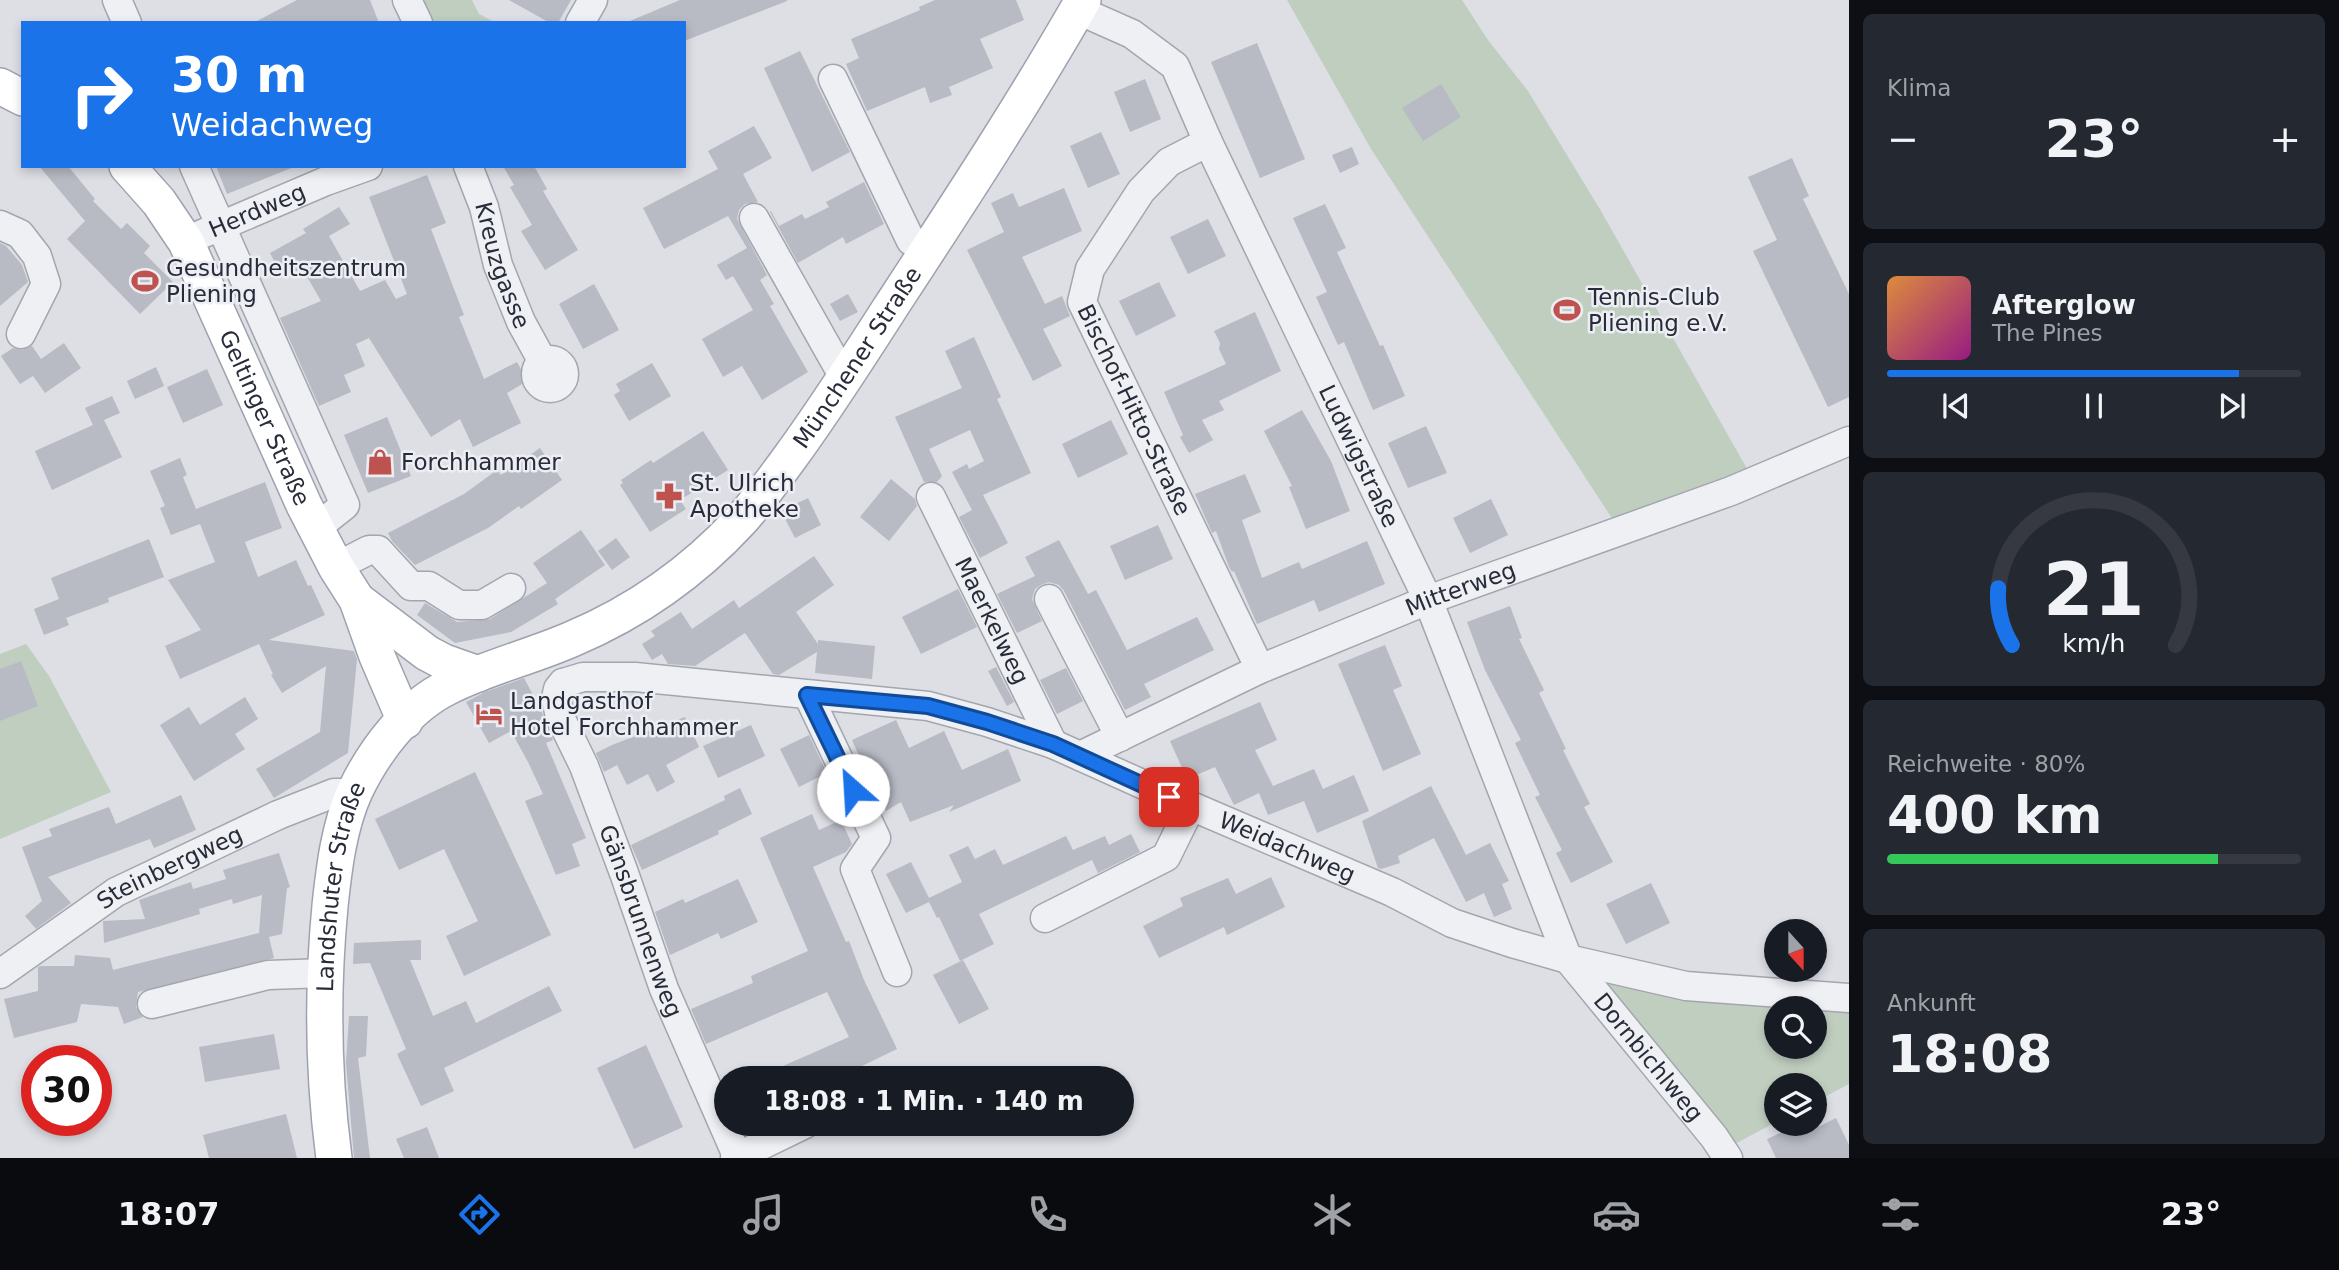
<!DOCTYPE html>
<html lang="de">
<meta charset="utf-8">
<style>
body{margin:0;font-family:"DejaVu Sans",sans-serif;background:#242831;color:#f1f3f6;height:100vh;display:flex;flex-direction:column;font-size:26px;white-space:nowrap}
*{box-sizing:border-box;margin:0}
p{font-size:23px;color:#9ea1a6}
.icon{flex:none;width:38px;height:38px;fill:none;stroke:currentColor;stroke-width:2;stroke-linecap:round;stroke-linejoin:round}
.map{position:relative;flex:1;overflow:hidden}
.panel{display:flex;flex-direction:column;gap:14px;padding:14px;background:#0d0f14;width:490px}
.panel>*{flex:none}
.top-card{position:absolute;left:21px;top:21px;width:665px;height:147px;border-radius:0px;box-shadow:0 4px 10px #0003;background:#1a73e8;color:#fff;overflow:hidden}
.needle{width:46px;rotate:159deg}
.tools{position:absolute;left:1764px;top:919px;display:grid;gap:14px}
.tools a{display:grid;place-items:center;width:63px;height:63px;border-radius:50%;background:#171b24;box-shadow:0 4px 10px #0003;font-size:35px}
.speed{position:absolute;left:21px;top:1045px;display:flex;gap:14px;font-size:35px;font-weight:700;text-align:center}
.speed>*{display:grid;place-content:center;width:91px;height:91px;border-radius:50%;background:#171b24;box-shadow:0 4px 10px #0003;line-height:1}
.speed .limit{border:10px solid #d22;background:#fff;color:#111}
.pin{position:absolute;display:grid;place-items:center;width:60px;height:60px;color:#fff;margin:-30px;border-radius:14px;box-shadow:0 4px 10px #0006}
.me{position:absolute;width:77px;margin:-38px;rotate:334deg;stroke-linejoin:round;filter:drop-shadow(0 0 5px #0008)}
.turn{display:flex;align-items:center;gap:24px;height:147px;padding:0 35px;font-size:32px}
.turn .icon{width:91px;height:91px;stroke-width:2.5}
.turn b{display:block;font-size:49px;line-height:60px}
.big{font-size:52px;font-weight:600;line-height:1.1}
.panel .card{flex:1;display:flex;flex-direction:column;justify-content:center;gap:10px;min-width:0;padding:0 24px;border-radius:10px;background:#242831}
.panel .dial{align-items:center;gap:0}
.dial svg{height:182px;overflow:visible;fill:none;stroke:#363941;stroke-width:7;stroke-linecap:round;text-anchor:middle}
.dial text{fill:#f1f3f6;stroke:none}
.song{display:flex;align-items:center;gap:21px}
.cover{width:84px;height:84px;border-radius:10px;background:linear-gradient(135deg,hsl(30 70% 55%),hsl(310 70% 35%))}
.played{height:7px;border-radius:4px;background:linear-gradient(90deg,#1a73e8 85%,#363941 85%)}
.keys{display:flex;justify-content:space-around;direction:ltr}
.heat{display:flex;justify-content:space-between;align-items:center;font-size:38px;direction:ltr}
.charge{height:10px;border-radius:5px;background:linear-gradient(90deg,#34c759 80%,#363941 0)}
.trip{position:absolute;left:714px;top:1066px;width:420px;height:70px;border-radius:35px;background:#171b24;box-shadow:0 4px 10px #0003;font-weight:600;line-height:70px;text-align:center}
.tab-bar{display:flex;height:112px;justify-content:space-around;align-items:center;background:#090b0e;color:#9ea1a6}
.tab-bar .icon{width:49px;height:49px}
.tab-bar .active{color:#1a73e8}
.tab-bar b{font-size:32px;color:#f1f3f6}
main{display:flex;flex:1;min-height:0}
.map>svg:first-child{display:block}
.green{fill:#c0cebf;fill-rule:evenodd}
.building{fill:#b8bac4}
.lines{fill:none;stroke-linecap:round;stroke-linejoin:round}
.minor-casing{stroke:#a3a6ae;stroke-width:31}
.major-casing{stroke:#9ea2af;stroke-width:38}
.minor{stroke:#eff0f4;stroke-width:28}
.major{stroke:#fff;stroke-width:35}
.route-casing{stroke:#114b97;stroke-width:18}
.route{stroke:#1a73e8;stroke-width:12}
.labels{text-anchor:middle;dominant-baseline:central;stroke-width:5;stroke-linejoin:round;paint-order:stroke}
.street-label{font-size:23px;fill:#282c3a;stroke:#eceef3}
.poi-label{font-size:23px;fill:#282c3a;stroke:#eceef3;text-anchor:start}
</style>
<main>
<div class="map">
<svg width="1849" height="1158" viewBox="0 0 1849 1158">
<rect width="100%" height="100%" fill="#dddfe5"/>
<g class="green">
<path d="M412,0H472L479,14L496,23H423Z"/>
<path d="M1287,0H1462L1488,40L1528,91L1601,211L1750,474L1617,526L1371,149Z"/>
<path d="M26,644L49,676L111,792L0,839V654Z"/>
<path d="M1590,979L1684,997L1849,1011V1084L1815,1102V1085H1776V1122L1731,1146ZM1776,1008H1815V1046H1776Z"/>
</g>
<g class="building">
<path d="M297,0H370L379,23H253Z"/>
<path d="M509,0H571L558,23H550Z"/>
<path d="M680,0H787V1L684,41V23H625Z"/>
<path d="M935,0H1016L1024,20L980,39L993,68L949,87L952,95L930,103L925,87L867,111L846,64L859,58L851,39L920,10L919,7Z"/>
<path d="M1257,43L1305,159L1260,178L1211,62Z"/>
<path d="M800,51L850,152L812,172L764,68Z"/>
<path d="M1145,79L1161,119L1130,132L1114,92Z"/>
<path d="M1441,84L1461,117L1423,141L1402,108Z"/>
<path d="M754,126L772,158L743,174L758,202L745,204L739,210L737,219L767,275L760,280L774,304L770,306L808,372L762,400L742,366L723,377L702,339L753,310L733,276L726,280L717,265L747,248L728,216L664,249L643,208L718,169L708,151Z"/>
<path d="M1101,132L1120,174L1088,188L1070,146Z"/>
<path d="M1352,147L1359,164L1340,173L1332,155Z"/>
<path d="M1792,158L1809,196L1803,199L1849,294V397L1828,407L1753,251L1777,240L1748,177Z"/>
<path d="M39,166H68L95,199L93,201L121,229L127,223L150,246L144,253L173,282L140,314L67,239L85,221Z"/>
<path d="M216,166H293L294,167L227,194Z"/>
<path d="M503,166H534L547,189L543,191L578,250L545,270L521,231L532,225L510,187L514,185Z"/>
<path d="M427,175L446,223L431,229L464,315L459,317L484,379L517,362L527,381L507,393L521,423L473,447L460,419L431,437L369,338L356,344L365,366L344,375L351,392L319,406L280,318L321,301L302,268L283,278L270,253L306,233L303,229L339,207L350,224L329,236L360,291L385,280L396,299L407,294L369,197Z"/>
<path d="M864,182L884,224L846,244L843,237L798,263L770,212L771,211L779,226L802,214L805,219L829,207L826,202Z"/>
<path d="M1064,188L1082,231L1022,257L1045,304L1062,296L1070,316L1043,329L1062,366L1033,381L967,250L1004,232L991,203L1013,193L1019,207Z"/>
<path d="M1325,204L1346,248L1337,252L1380,346L1383,345L1405,396L1373,410L1344,342L1338,345L1316,297L1327,292L1293,218Z"/>
<path d="M1208,219L1226,256L1188,274L1170,237Z"/>
<path d="M0,243L6,246L22,265L28,282L0,306Z"/>
<path d="M1159,282L1176,316L1136,336L1119,301Z"/>
<path d="M594,284L619,330L583,349L559,304Z"/>
<path d="M848,294L858,312L840,321L830,304Z"/>
<path d="M1255,312L1281,371L1219,401L1224,410L1202,420L1213,440L1189,453L1180,437L1183,435L1164,392L1226,364L1219,349L1220,343L1214,331Z"/>
<path d="M974,337L1001,397L997,399L1031,473L983,495L1008,543L980,558L959,517L972,510L952,472L967,464L969,469L984,461L970,430L929,449L942,476L937,482H924L895,417L962,388L945,351Z"/>
<path d="M64,343L81,368L45,393L33,376L20,384L1,356L13,348L23,350L32,346L41,359Z"/>
<path d="M652,363L671,396L629,421L614,395L620,391L616,384Z"/>
<path d="M156,367L164,386L135,399L127,381Z"/>
<path d="M207,369L223,405L183,423L167,387Z"/>
<path d="M112,396L120,413L104,420L122,457L52,490L35,451L93,425L85,408Z"/>
<path d="M1302,410L1331,461L1350,511L1306,529L1289,487L1292,486L1264,431Z"/>
<path d="M387,417L411,476L368,493L344,435Z"/>
<path d="M1111,420L1128,454L1078,478L1062,444Z"/>
<path d="M1426,426L1447,473L1408,488L1388,443Z"/>
<path d="M703,431L728,470L680,500L686,509L650,532L620,485L623,483L621,480L651,460L653,463Z"/>
<path d="M540,448L562,480L521,509L519,506L488,528L415,565L392,541L388,533L464,494L497,470L501,475Z"/>
<path d="M180,458L187,475L183,477L196,509L265,482L282,528L245,542L258,577L296,560L308,586L311,585L325,615L269,640L354,651L357,659L348,753L274,798L256,769L320,732L326,666L282,693L271,675L273,674L259,644L180,679L165,646L201,630L168,580L215,562L200,524L171,535L160,508L165,506L150,471Z"/>
<path d="M1245,474L1261,512L1242,520L1262,578L1299,562L1302,569L1367,541L1385,584L1319,612L1314,600L1257,624L1234,571L1232,572L1229,567L1216,531L1212,533L1195,494Z"/>
<path d="M891,479L915,499L917,506L889,541L860,517Z"/>
<path d="M808,498L821,525L795,538L781,511Z"/>
<path d="M1491,499L1508,535L1470,553L1453,518Z"/>
<path d="M1158,525L1173,559L1125,580L1110,546Z"/>
<path d="M581,530L605,565L555,599L558,604L511,632L455,643L417,615L425,603L457,622L490,619L547,583L533,563Z"/>
<path d="M616,538L630,557L612,570L598,551Z"/>
<path d="M149,539L164,577L108,598L109,602L66,618L69,625L44,635L34,609L59,599L51,578Z"/>
<path d="M1059,540L1088,594L1096,590L1127,650L1197,617L1214,650L1144,684L1151,697L1125,710L1064,591L1059,585L1049,582L1041,585L1035,589L1032,599L1042,621L1017,633L997,594L1035,576L1025,557Z"/>
<path d="M814,556L834,585L796,612L818,644V640L875,646L872,679L815,673L817,652L779,675L773,674L745,633L695,666L668,664L662,654L652,660L642,644L655,636L651,631L681,612L692,629L734,600L739,608Z"/>
<path d="M958,589L977,627L921,654L902,617Z"/>
<path d="M1510,606L1522,638L1519,639L1544,690L1539,693L1566,749L1563,750L1590,804L1584,807L1613,862L1571,883L1556,853L1562,850L1535,797L1540,795L1515,743L1521,740L1485,670L1467,622Z"/>
<path d="M1385,645L1402,686L1393,690L1421,754L1383,771L1338,664Z"/>
<path d="M21,661L38,706L0,721V669Z"/>
<path d="M996,667L1014,702L1007,706L988,671Z"/>
<path d="M1066,668L1083,701L1057,714L1040,680Z"/>
<path d="M524,678L541,710L553,740L546,743L586,838L572,844L580,866L556,875L525,801L543,794L528,762L511,731L489,743L466,702L485,692Z"/>
<path d="M245,697L258,719L235,734L245,749L194,781L160,725L189,707L200,725Z"/>
<path d="M1260,702L1277,740L1255,750L1273,786L1314,769L1323,789L1354,775L1369,811L1317,833L1304,801L1268,815L1259,793L1234,805L1215,767L1187,779L1170,741Z"/>
<path d="M685,717L699,747L666,765L675,782L657,792L648,774L627,785L617,765L604,772L596,753L612,745Z"/>
<path d="M896,720L909,748L944,731L962,770L1008,749L1021,781L949,812L954,805L910,822L901,802L886,811L871,783L852,740Z"/>
<path d="M751,725L765,756L718,778L703,746Z"/>
<path d="M809,735L827,773L799,787L780,749Z"/>
<path d="M475,772L551,935L464,976L446,936L478,921L444,849L399,870L375,819Z"/>
<path d="M1431,786L1466,855L1490,843L1509,881L1502,884L1512,909L1494,917L1484,893L1466,902L1434,838L1398,856L1400,863L1381,869L1378,868L1362,821Z"/>
<path d="M740,788L752,814L718,831L719,834L642,870L631,845L725,800L724,796Z"/>
<path d="M181,795L196,830L154,848L150,839L48,877L71,903L36,929L25,916L42,901L22,847L52,836L49,829L109,807L116,824Z"/>
<path d="M812,814L819,830L841,820L852,844L846,852L813,867L846,942L849,941L864,980L897,1049L837,1078H756L849,1037L827,992L706,1044L691,1009L753,983L751,976L808,951L760,838Z"/>
<path d="M1131,834L1140,852L1098,873L1092,860L979,914L994,944L960,961L939,917L937,918L929,902L906,913L886,874L911,862L929,898L962,882L949,855L968,846L975,859L995,849L1003,865L1066,836L1073,850L1105,836L1109,845Z"/>
<path d="M279,853L290,887L287,888L282,934L269,937L274,958L138,992L136,1007L143,1017L124,1024L118,1007L81,1004L77,1022L14,1038L4,999L38,991V967L41,966H74L75,955L110,958L113,970L259,933L262,895L233,904L232,899L199,909L200,914L104,943L103,921L145,919L139,900L191,882L193,889L226,879L223,870Z"/>
<path d="M1271,877L1285,907L1227,935L1224,927L1159,958L1143,926L1183,906L1180,898L1228,878L1236,894Z"/>
<path d="M738,879L758,922L721,939L718,933L670,955L655,912L683,899L685,903Z"/>
<path d="M1651,883L1670,923L1626,944L1606,904Z"/>
<path d="M421,940V960H410L433,1016L466,1001L476,1023L549,986L562,1011L444,1068L454,1091L421,1106L397,1054L406,1049L370,963L353,964L354,943Z"/>
<path d="M963,960L989,1009L959,1024L933,975Z"/>
<path d="M349,1016H368L366,1056L358,1058L370,1158H354L346,1063Z"/>
<path d="M274,1034L280,1069L205,1082L199,1047Z"/>
<path d="M646,1045L683,1127L634,1149L597,1068Z"/>
<path d="M286,1114L297,1158H209L203,1135Z"/>
<path d="M1836,1118L1849,1145V1158H1776L1767,1139L1799,1124H1802L1806,1133Z"/>
<path d="M427,1127L439,1158H404L396,1139Z"/>
</g>
<g class="lines">
<g class="minor-casing">
<g id="minor">
<path d="M117,0L127,23"/>
<path d="M407,0L418,23"/>
<path id="s1" d="M1078,10L1132,34L1175,66L1208,142L1428,600L1568,959L1714,1137L1728,1158"/>
<path d="M580,23L593,0"/>
<path d="M833,79L911,241L928,250"/>
<path id="s2" d="M1208,142L1169,162L1141,191L1090,269L1082,302L1260,669"/>
<path d="M194,166L345,505L316,528"/>
<path id="s3" d="M468,166L484,207L498,265L521,322L543,362"/>
<path d="M754,218L845,379"/>
<path d="M0,225L20,234L37,256L46,284L21,334"/>
<path id="s4" d="M202,234L326,181L368,166"/>
<circle cx="550" cy="374" r="14"/>
<path id="s5" d="M931,497L1053,744"/>
<path d="M336,567L369,550H378L411,586H429L459,605H482L511,588"/>
<path d="M1049,599L1120,737"/>
<path id="s6" d="M563,683L583,677H635L928,706L987,722L1053,744L1191,806L1392,892L1452,923L1512,943L1568,959L1686,986L1849,998"/>
<path id="s7" d="M563,683L558,689L556,698L560,717L584,766L624,873L664,989L738,1158"/>
<path d="M808,695L876,838L855,869L897,972"/>
<path id="s8" d="M1080,756L1260,669L1428,600L1731,491L1849,441"/>
<path d="M1045,918L1166,857L1191,806"/>
<path id="s9" d="M0,974L116,892L278,815L334,793H354"/>
<path d="M152,1004L268,975L326,973"/>
<path d="M735,1158L805,1124"/>
</g>
</g>
<g class="major-casing">
<g id="major">
<path d="M0,86L23,98"/>
<path id="s10" d="M127,166L159,202L186,242L304,505L336,567L357,600L377,656L405,721"/>
<path d="M357,600L427,653L444,662L478,674"/>
<path id="s11" d="M334,1158C323,1075 322,990 330,906C334,868 339,826 355,791C374,751 407,707 448,687C487,667 531,657 572,639C636,612 694,571 741,520C759,500 775,478 791,456C826,408 858,358 890,308C956,207 1023,105 1083,0"/>
</g>
</g>
<use href="#minor" class="minor"/>
<use href="#major" class="major"/>
</g>
<g class="lines">
<g class="route-casing">
<path id="route" d="M853,790L807,695L928,706L987,722L1053,744L1169,797"/>
</g>
<use href="#route" class="route"/>
</g>
<defs>
<g id="stadium-bare" transform="scale(2.1)"><path d="M0-5a6.5 5 0 1 0 0 10a6.5 5 0 1 0 0-10ZM-3.5-1.8h7v3.6h-7Z" fill="#bd524f" stroke="#eceef3" stroke-width="2.5" paint-order="stroke"/></g>
<g id="shop-bare" transform="scale(2.1)"><path d="M-5-2.5h2.3a2.7 3.5 0 0 1 5.4 0H5L5.5 6h-11ZM-1.5-2.5h3a1.5 2.3 0 0 0-3 0Z" fill="#bd524f" stroke="#eceef3" stroke-width="2.5" paint-order="stroke"/></g>
<g id="pharmacy-bare" transform="scale(2.1)"><path d="M-2-6h4v4h4v4h-4v4h-4v-4h-4v-4h4Z" fill="#bd524f" stroke="#eceef3" stroke-width="2.5" paint-order="stroke"/></g>
<g id="hotel-bare" transform="scale(2.1)"><path d="M-6-4.5h1.5V1H6V5H4.5V3h-9V5H-6ZM-4 0a1.8 1.8 0 1 1 3.6 0ZM.5 0V-2.5h3Q6-2.5 6 0Z" fill="#bd524f" stroke="#eceef3" stroke-width="2.5" paint-order="stroke"/></g>
</defs>
<g fill-rule="evenodd">
<use href="#stadium-bare" x="145" y="281"/>
<use href="#stadium-bare" x="1567" y="310"/>
<use href="#shop-bare" x="380" y="462"/>
<use href="#pharmacy-bare" x="669" y="496"/>
<use href="#hotel-bare" x="489" y="714"/>
</g>
<g class="labels">
<g class="street-label">
<text stroke="none"><textPath href="#s4" startOffset="60">Herdweg</textPath></text>
<text stroke="none"><textPath href="#s3" startOffset="105">Kreuzgasse</textPath></text>
<text stroke="none"><textPath href="#s11" startOffset="1054">Münchener Straße</textPath></text>
<text stroke="none"><textPath href="#s2" startOffset="331">Bischof-Hitto-Straße</textPath></text>
<text stroke="none"><textPath href="#s10" startOffset="289">Geltinger Straße</textPath></text>
<text stroke="none"><textPath href="#s1" startOffset="544">Ludwigstraße</textPath></text>
<text stroke="none"><textPath href="#s8" startOffset="416">Mitterweg</textPath></text>
<text stroke="none"><textPath href="#s5" startOffset="138">Maerkelweg</textPath></text>
<text stroke="none"><textPath href="#s6" startOffset="754">Weidachweg</textPath></text>
<text stroke="none"><textPath href="#s9" startOffset="201">Steinbergweg</textPath></text>
<text stroke="none"><textPath href="#s11" startOffset="273">Landshuter Straße</textPath></text>
<text stroke="none"><textPath href="#s7" startOffset="256">Gänsbrunnenweg</textPath></text>
<text stroke="none"><textPath href="#s1" startOffset="1216">Dornbichlweg</textPath></text>
</g>
<g class="poi-label">
<text x="166" y="268">Gesundheitszentrum<tspan x="166" dy="26">Pliening</tspan></text>
<text x="1588" y="297">Tennis-Club<tspan x="1588" dy="26">Pliening e.V.</tspan></text>
<text x="401" y="462">Forchhammer</text>
<text x="690" y="483">St. Ulrich<tspan x="690" dy="26">Apotheke</tspan></text>
<text x="510" y="701">Landgasthof<tspan x="510" dy="26">Hotel Forchhammer</tspan></text>
</g>
</g>
</svg>
<div class="tools">
<a><svg class="needle" viewBox="-14 -14 28 28"><path d="M0-13l5 13h-10z" fill="#e53935"/><path d="M0 13l5-13h-10z" fill="#9ea1a6"/></svg></a>
<a><svg class="icon" aria-label="search" viewBox="0 0 24 24"><circle cx="10" cy="10" r="6"/><path d="M15 15l6 6"/></svg></a>
<a><svg class="icon" aria-label="layers" viewBox="0 0 24 24"><path d="M12 4l9 5-9 5-9-5zM3 14l9 5 9-5"/></svg></a>
</div>
<div class="speed"><div class="limit">30</div></div>
<div class="pin" style="left:1169px;top:797px;background:#d93025"><svg class="icon" aria-label="arrive" viewBox="0 0 24 24"><path d="M6 21V4h12l-3 4 3 4H6"/></svg></div>
<svg class="me" style="left:853px;top:790px" viewBox="-20 -20 40 40"><circle r="19" fill="#fff"/><path d="M0-13L10 11 0 6-10 11z" fill="#1a73e8"/></svg>
<div class="trip">18:08 · 1 Min. · 140 m</div>
<div class="top-card">
<div class="turn"><svg class="icon" aria-label="right" viewBox="0 0 24 24"><path d="M7 20v-9h11M14 6l5 5-5 5"/></svg><div><b>30 m</b>Weidachweg</div></div>
</div>
</div>
<section class="panel">
<div class="card"><p>Klima</p>
<div class="heat"><a>−</a><b class="big">23°</b><a>+</a></div>
</div>
<div class="card">
<div class="song"><i class="cover"></i><div><b>Afterglow</b><p>The Pines</p></div></div>
<div class="played"></div>
<div class="keys"><svg class="icon" aria-label="previous" viewBox="0 0 24 24"><path d="M18 5L8 12l10 7zM5 5v14"/></svg><svg class="icon" aria-label="pause" viewBox="0 0 24 24"><path d="M8 5v14M16 5v14"/></svg><svg class="icon" aria-label="next" viewBox="0 0 24 24"><path d="M6 5l10 7-10 7zM19 5v14"/></svg></div>
</div>
<div class="card dial"><svg viewBox="0 0 100 80">
<path d="M14 69A42 42 0 1 1 86 69"/>
<path d="M14 69A42 42 0 0 1 8 44" stroke="#1a73e8"/>
<text x="50" y="56" font-size="32" font-weight="700">21</text>
<text x="50" y="72" font-size="11">km/h</text>
</svg></div>
<div class="card"><p>Reichweite · 80%</p><b class="big">400 km</b><div class="charge"></div></div>
<div class="card"><p>Ankunft</p><b class="big">18:08</b></div>
</section>
</main>
<nav class="tab-bar">
<b>18:07</b>
<svg class="icon active" aria-label="directions" viewBox="0 0 24 24"><path d="M12 3l9 9-9 9-9-9zM9 14v-3h6M13 9l2 2-2 2"/></svg>
<svg class="icon" aria-label="music" viewBox="0 0 24 24"><path d="M9 18V5l10-2v13"/><circle cx="6" cy="18" r="3"/><circle cx="16" cy="16" r="3"/></svg>
<svg class="icon" aria-label="phone" viewBox="0 0 24 24"><path d="M5 4h4l2 5-3 2q2 4 5 5l2-3 5 2v4C11 20 4 13 5 4z"/></svg>
<svg class="icon" aria-label="climate" viewBox="0 0 24 24"><path d="M12 3v18M4 7l16 10M4 17L20 7"/></svg>
<svg class="icon" aria-label="car" viewBox="0 0 24 24"><path d="M5 17H2v-5l4-1 3-4h7l3 4 3 1v5h-3M9 17h6M6 11h13"/><circle cx="7" cy="17" r="2"/><circle cx="17" cy="17" r="2"/></svg>
<svg class="icon" aria-label="filters" viewBox="0 0 24 24"><path d="M4 7h16M4 17h16"/><circle cx="9" cy="7" r="2"/><circle cx="15" cy="17" r="2"/></svg>
<b>23°</b>
</nav>
